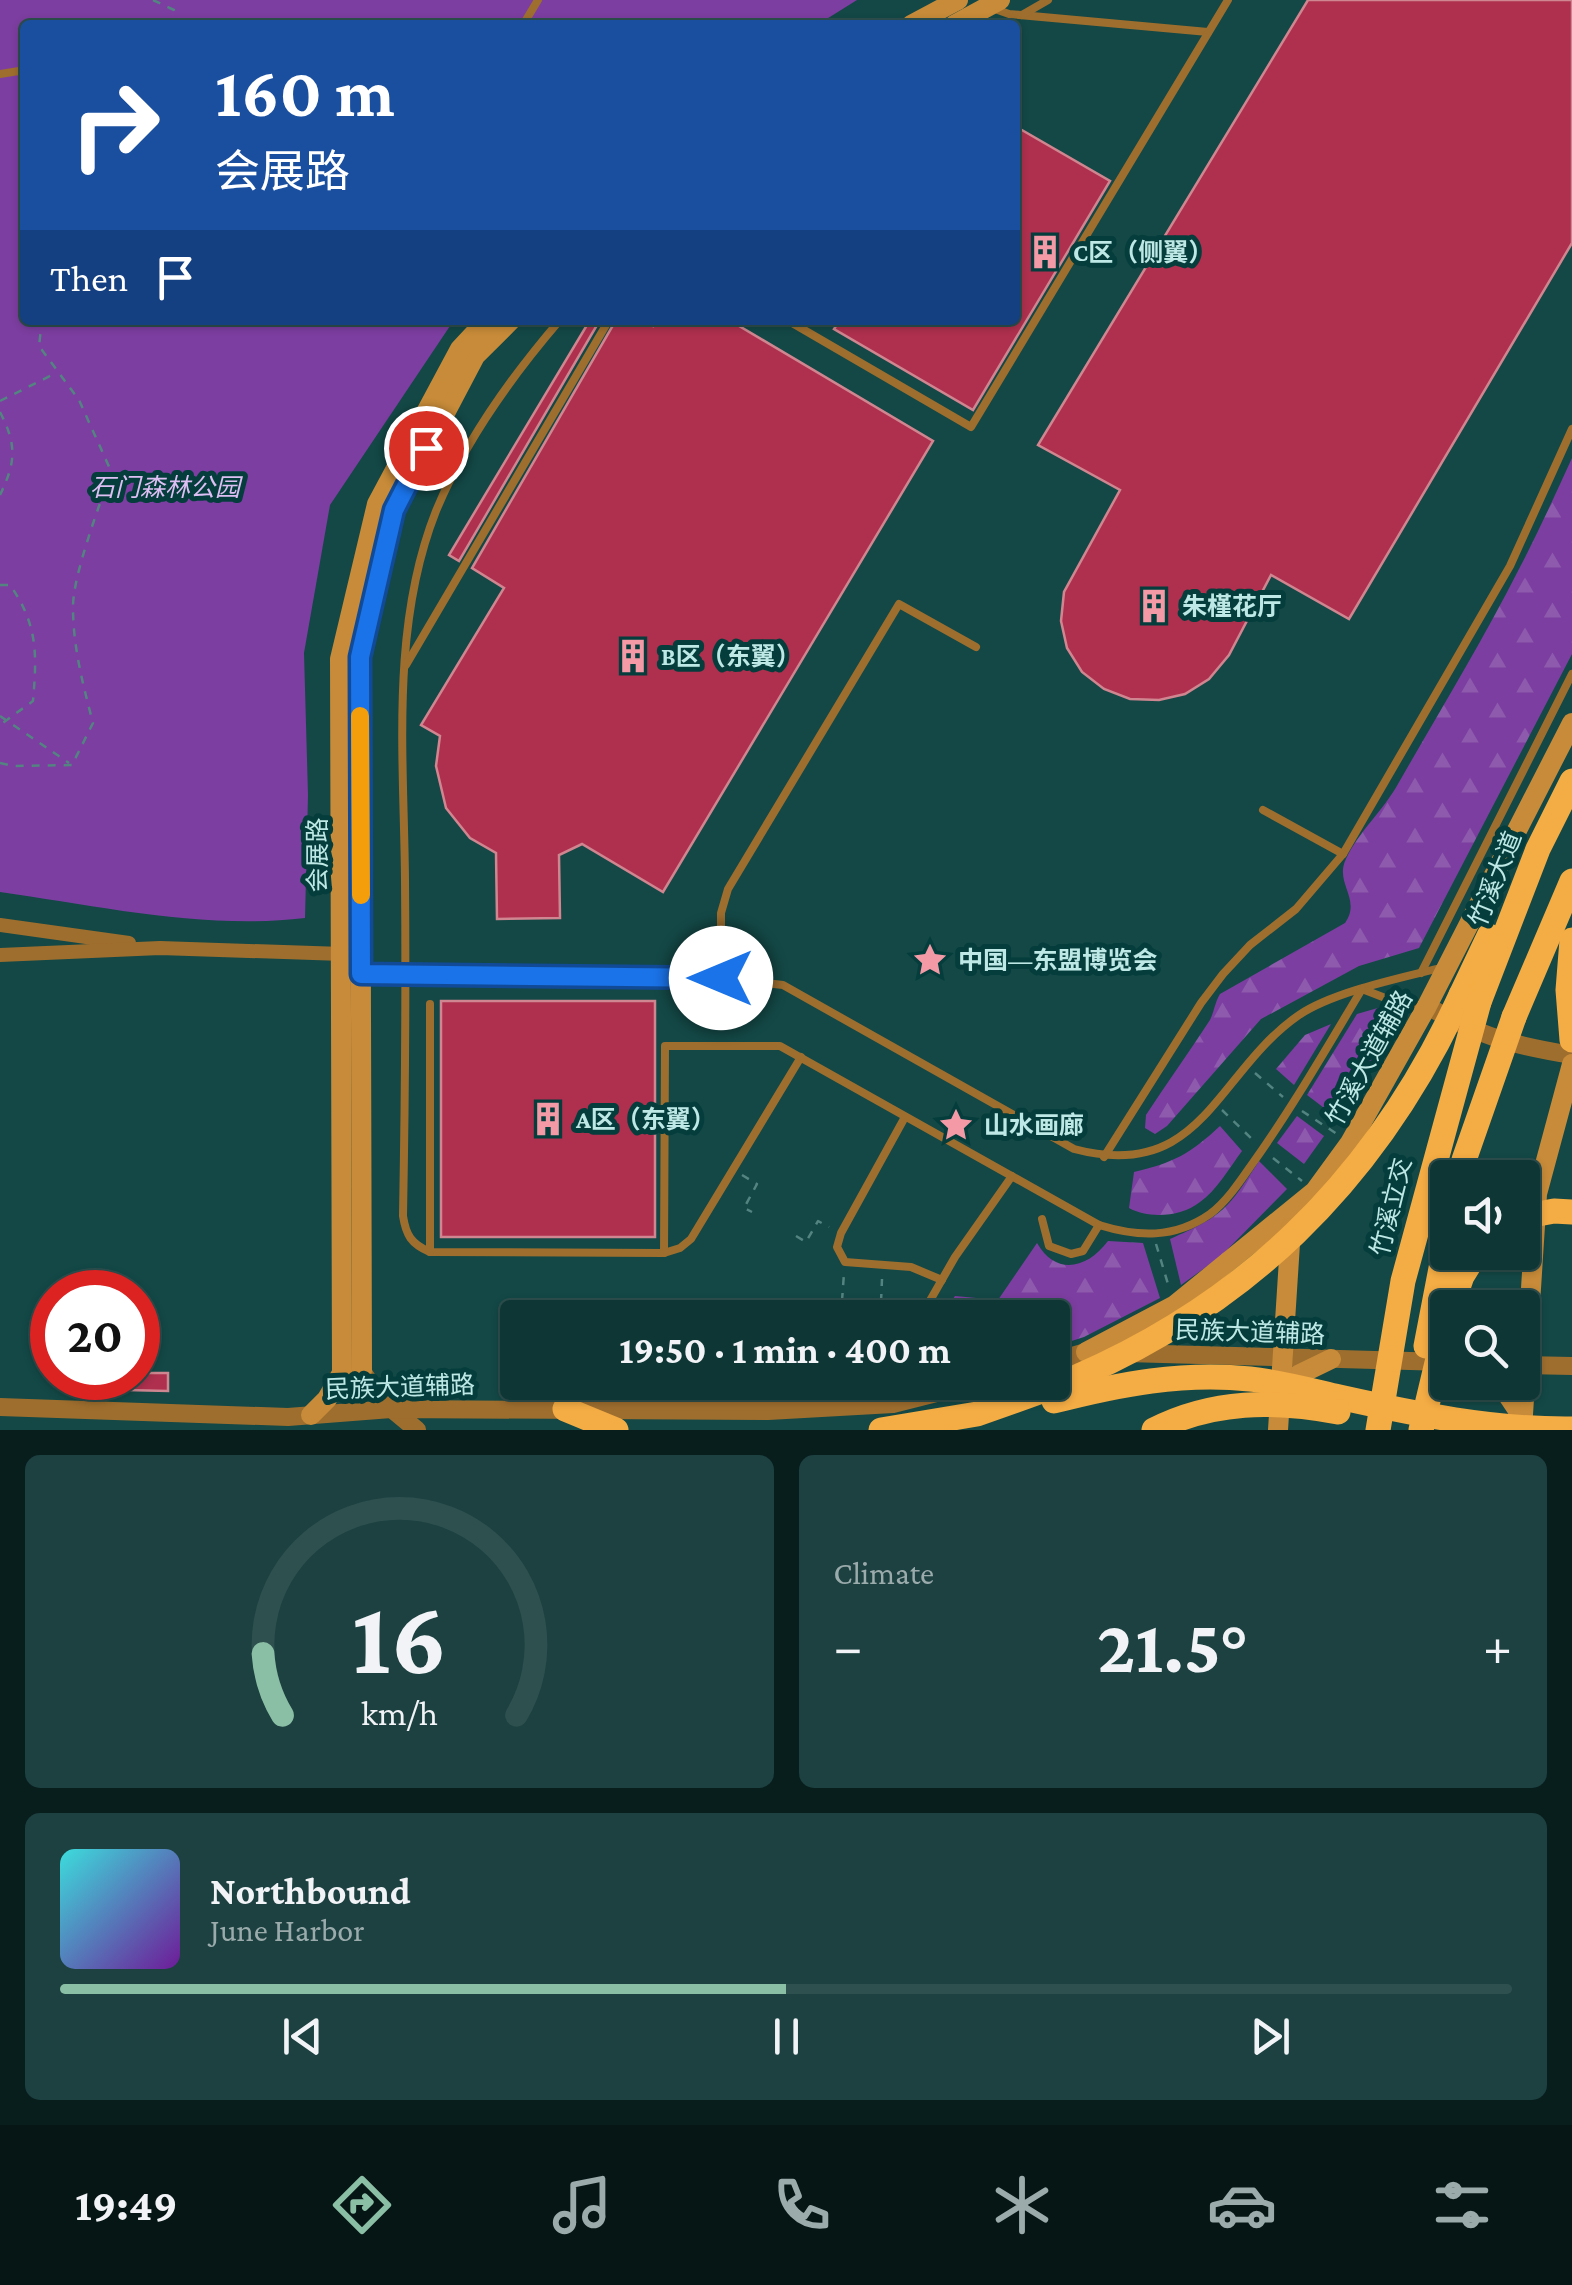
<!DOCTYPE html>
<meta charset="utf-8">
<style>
body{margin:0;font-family:"Crimson Pro","Noto Sans SC",serif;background:#1c4140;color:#f1f3f6;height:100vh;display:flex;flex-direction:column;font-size:38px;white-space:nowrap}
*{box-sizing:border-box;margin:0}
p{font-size:32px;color:#9babac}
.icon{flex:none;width:55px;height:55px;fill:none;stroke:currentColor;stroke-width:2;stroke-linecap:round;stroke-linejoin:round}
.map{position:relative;height:1430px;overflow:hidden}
.drawer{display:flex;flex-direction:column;gap:25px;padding:25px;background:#081e1d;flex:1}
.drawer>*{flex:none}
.hud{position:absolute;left:20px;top:20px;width:1000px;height:305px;border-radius:10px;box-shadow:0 2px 8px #0004,0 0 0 2px #2e504f;background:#1a4fa0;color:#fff;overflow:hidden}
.buttons{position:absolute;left:1430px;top:1160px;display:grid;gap:20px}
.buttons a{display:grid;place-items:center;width:110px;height:110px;border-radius:10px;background:#0e3634;box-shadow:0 2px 8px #0004,0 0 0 2px #2e504f;font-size:50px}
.speed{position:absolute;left:30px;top:1270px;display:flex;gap:20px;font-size:50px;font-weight:700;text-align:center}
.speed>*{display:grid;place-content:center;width:130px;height:130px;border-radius:50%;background:#0e3634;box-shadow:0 2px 8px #0004,0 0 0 2px #2e504f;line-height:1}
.speed .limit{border:15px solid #d22;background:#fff;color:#111}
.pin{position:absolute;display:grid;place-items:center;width:85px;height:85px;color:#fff;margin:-42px;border:5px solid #fff;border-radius:50%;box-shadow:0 2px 10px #0007}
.me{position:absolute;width:110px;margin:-55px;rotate:270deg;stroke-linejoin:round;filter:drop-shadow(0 0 8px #0008)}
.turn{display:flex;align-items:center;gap:35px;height:210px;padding:0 30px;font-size:45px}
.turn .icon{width:130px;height:130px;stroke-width:2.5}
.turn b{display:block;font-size:70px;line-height:85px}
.then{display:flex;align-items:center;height:95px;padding:0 30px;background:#0003;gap:20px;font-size:38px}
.big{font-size:75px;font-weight:700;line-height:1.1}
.drawer .widget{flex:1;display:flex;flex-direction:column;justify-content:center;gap:15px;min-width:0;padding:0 35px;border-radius:15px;background:#1c4140}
.drawer .dial{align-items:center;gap:0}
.dial svg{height:260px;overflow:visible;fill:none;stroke:#2e504f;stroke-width:7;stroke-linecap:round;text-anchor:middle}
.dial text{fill:#f1f3f6;stroke:none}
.song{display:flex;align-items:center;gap:30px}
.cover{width:120px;height:120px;border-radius:15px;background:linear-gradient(135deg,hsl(180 70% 55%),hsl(280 70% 35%))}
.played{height:10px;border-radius:5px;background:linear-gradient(90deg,#8abfa5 50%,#2e504f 50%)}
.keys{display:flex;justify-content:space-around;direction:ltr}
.heat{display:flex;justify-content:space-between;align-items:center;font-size:55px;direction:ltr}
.drawer .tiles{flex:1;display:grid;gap:25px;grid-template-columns:1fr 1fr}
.widget:last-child{grid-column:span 2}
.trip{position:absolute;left:500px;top:1300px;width:570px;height:100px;border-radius:10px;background:#0e3634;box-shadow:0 2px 8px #0004,0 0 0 2px #2e504f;font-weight:700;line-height:100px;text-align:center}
.tab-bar{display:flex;height:160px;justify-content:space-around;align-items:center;background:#061615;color:#9babac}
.tab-bar .icon{width:70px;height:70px}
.tab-bar .active{color:#8abfa5}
.tab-bar b{font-size:45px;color:#f1f3f6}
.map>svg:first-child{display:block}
.forest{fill:url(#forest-firs)}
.green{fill:#7c3ea0}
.building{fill:#ae304e;stroke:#d08690;stroke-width:2.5}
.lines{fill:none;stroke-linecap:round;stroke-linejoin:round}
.path{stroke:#538481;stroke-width:2.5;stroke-dasharray:8 8;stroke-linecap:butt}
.service{stroke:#9e6e2e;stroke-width:8}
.minor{stroke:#9e6e2e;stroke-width:14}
.tertiary{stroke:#9e6e2e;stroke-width:18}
.secondary{stroke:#c78b39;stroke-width:20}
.trunk{stroke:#f4ac44;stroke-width:25}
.trunk-bridge{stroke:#f4ac44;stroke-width:25}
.route-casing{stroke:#114b97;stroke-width:25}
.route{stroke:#1a73e8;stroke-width:18}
.slow{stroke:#f59e0b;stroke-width:18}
.labels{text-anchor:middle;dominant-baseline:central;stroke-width:10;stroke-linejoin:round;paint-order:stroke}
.poi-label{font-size:25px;font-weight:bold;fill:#bde8e5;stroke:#043d3c;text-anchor:start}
.park-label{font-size:25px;font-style:italic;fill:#debff3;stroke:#043d3c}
.street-label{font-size:25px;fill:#bde8e5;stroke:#043d3c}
</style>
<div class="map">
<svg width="1572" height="1430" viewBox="0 0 1572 1430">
<defs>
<pattern id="forest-firs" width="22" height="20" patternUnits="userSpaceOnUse" patternTransform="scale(2.5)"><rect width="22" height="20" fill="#7c3ea0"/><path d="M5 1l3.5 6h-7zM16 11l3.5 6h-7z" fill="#8d5aad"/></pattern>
</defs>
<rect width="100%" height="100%" fill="#134846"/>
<g class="forest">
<path d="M1572,458V654L1419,948L1359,966L1261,1019L1167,1126L1155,1134L1145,1128L1146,1115C1166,1084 1188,1054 1208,1023C1214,1015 1214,1004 1220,994L1345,923C1362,899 1334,883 1346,859C1359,831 1383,811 1398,784C1439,712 1482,642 1519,569C1538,533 1555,495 1572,458Z"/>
<path d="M1388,1005L1395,1024L1340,1120L1307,1095L1357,1014Z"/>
<path d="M1331,1024L1294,1085L1276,1069L1305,1035Z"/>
<path d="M1297,1116L1324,1136L1304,1164L1277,1143Z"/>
<path d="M1220,1126L1242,1151C1230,1167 1216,1191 1200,1202C1181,1217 1149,1219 1129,1208L1134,1172C1173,1163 1190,1154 1220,1126Z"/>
<path d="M1259,1161L1287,1189L1220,1257L1181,1285L1170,1239C1223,1216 1228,1209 1259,1161Z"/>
<path d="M1108,1241L1143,1243L1160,1298L1084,1337L1053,1347L1052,1318L940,1317L955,1296L998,1300L1037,1243C1056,1276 1087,1269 1108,1241Z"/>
</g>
<path class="green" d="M0,0H857L817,25H25V320H454L330,505L304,653L308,795L305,918C205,930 99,906 0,892Z"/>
<g class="building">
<path d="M1308,0H1572V243L1349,619L1271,575L1229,655L1209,679L1185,694L1159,700L1130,699L1104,689L1082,672L1067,648L1061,621L1064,592L1120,490L1038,445Z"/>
<path d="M1015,126L1110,181L973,410L834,329L840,320H1015Z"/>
<path d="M590,320H600L459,561L449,555Z"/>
<path d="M616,320H642L653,326L656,320H729L933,441L663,892L582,844L559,855L560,918L497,919L496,853L470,838L446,808L436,766L440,736L421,725L504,588L472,568Z"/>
<rect x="441" y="1001" width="214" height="236"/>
<path d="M138,1373H168V1391L127,1390V1378H138Z"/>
</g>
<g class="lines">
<g class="path">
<path d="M153,0L174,10L180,25"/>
<path d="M0,401L56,373"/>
<path d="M0,412C17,445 16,462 0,495"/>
<path d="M0,585H10C38,625 37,654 33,701L0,725"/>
<path d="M0,716L69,763"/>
<path d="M0,763L14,766L72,765L93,723C83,685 73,647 73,607C73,574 100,505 111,471L79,400L39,346L42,320"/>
<path d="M1255,1073L1283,1097"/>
<path d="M1222,1110L1252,1139"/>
<path d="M1302,1111L1337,1134"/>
<path d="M1273,1158L1302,1181"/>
<path d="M742,1175L757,1184L744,1208L752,1212"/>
<path d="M796,1236L806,1242L818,1221L829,1227"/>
<path d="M1156,1244L1168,1284"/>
<path d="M842,1301L844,1273"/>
<path d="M881,1302L882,1279"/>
</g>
<g class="service">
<path d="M995,9L1009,14L1208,32"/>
<path d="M1022,15L1048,0"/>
<path d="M523,25L538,0"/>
<path d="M0,74L25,70"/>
<path d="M560,320C511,377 465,441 436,511C390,627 404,758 405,880C406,992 405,1104 403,1216C406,1235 411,1244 430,1252L664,1253L680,1248L691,1239L801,1057"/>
<path d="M787,320L971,427L1228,0"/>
<path d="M406,665L609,320"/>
<path d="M1343,854L1510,566L1572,429"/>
<path d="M1421,973L1572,674"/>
<path d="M362,974L721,978L783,985L1074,1149C1203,1183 1215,1073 1299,1015C1335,991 1402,978 1444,967"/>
<path d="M721,978V913L728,889L899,604L976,647"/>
<path d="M1362,989L1393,1001L1425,1006"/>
<path d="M430,1004V1252"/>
<path d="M905,1117L841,1233L837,1247L845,1262L911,1267L942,1280"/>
<path d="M1104,1157L1201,1003L1223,974L1250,945L1296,909L1343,854L1263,810"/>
<path d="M1042,1219L1049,1246L1071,1254L1083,1251L1099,1225"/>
<path d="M664,1253L665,1046H780L1099,1225C1138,1237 1174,1239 1210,1214C1226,1202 1239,1183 1250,1167C1291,1110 1326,1049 1362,989"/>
<path d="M920,1318L955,1257L1012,1176"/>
<path d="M893,1382V1404"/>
</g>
<g class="minor">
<path d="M0,925L129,943"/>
<path d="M0,955L160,948L343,954"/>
</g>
<g class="tertiary">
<path d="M1427,1006C1482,1037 1511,1045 1572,1055"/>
<path d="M1126,1353L1445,1362"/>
<path d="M1052,1362L1086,1352H1100"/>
<path d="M1522,1365L1572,1366"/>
<path d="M342,1373L345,1380L352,1383L359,1380L362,1371L381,1400L417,1430"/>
<path d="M0,1407L288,1417L391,1409L768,1411L893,1404L980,1382"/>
</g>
<g class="secondary">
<path d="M911,25L958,0"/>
<path d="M954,25L1000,0"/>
<path d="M1086,1352L1175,1305L1315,1191L1350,1143L1427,1006L1572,723"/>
<path d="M362,1371L360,657L394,510L475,356L511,320"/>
<path d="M1499,1382L1521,1415"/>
<path d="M1284,1397L1296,1376L1331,1359"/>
<path d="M311,1415L327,1399L342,1373L340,659L377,504L460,349L487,320"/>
<path d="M1278,1430L1291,1228"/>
<path d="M1522,1430L1537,1194L1572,1064"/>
</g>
<g class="trunk">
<path d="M1572,940L1568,990L1572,1040"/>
<path d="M1461,995L1489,936"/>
<path d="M1479,1002L1538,849L1572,781"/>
<path d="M1514,1017L1572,881"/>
<path d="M1451,1308L1462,1276L1477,1252"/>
<path d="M1426,1346L1448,1232"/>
<path d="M565,1409L616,1430"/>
<path d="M881,1430L977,1414L1050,1388"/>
</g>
<g class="trunk-bridge">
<path d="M1464,1160L1514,1017"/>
<path d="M1522,1217L1554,1211L1572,1212"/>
<path d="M1050,1388C1242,1312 1375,1182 1461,995"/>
<path d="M1054,1401C1120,1384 1182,1372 1250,1379C1280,1382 1309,1390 1339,1397C1415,1414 1494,1430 1572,1429"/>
<path d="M1154,1430C1213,1400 1274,1400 1338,1412"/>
<path d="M1378,1430L1403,1281L1479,1002"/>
<path d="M1421,1430L1441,1346"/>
</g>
</g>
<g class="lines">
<g class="route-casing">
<path id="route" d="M426,448L394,510L360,657L361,974L721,978"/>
</g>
<use href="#route" class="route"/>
<path class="slow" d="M360,716L361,895"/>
</g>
<defs>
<g id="building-bare" transform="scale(2.7)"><path d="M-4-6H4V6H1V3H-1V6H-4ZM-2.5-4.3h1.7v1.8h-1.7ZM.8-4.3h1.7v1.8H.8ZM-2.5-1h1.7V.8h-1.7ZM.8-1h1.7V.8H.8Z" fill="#f49aa6" stroke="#043d3c" stroke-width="2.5" paint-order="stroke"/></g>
<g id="sight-bare" transform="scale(2.7)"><path d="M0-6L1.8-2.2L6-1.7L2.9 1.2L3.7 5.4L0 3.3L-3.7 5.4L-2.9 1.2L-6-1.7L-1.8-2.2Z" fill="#f49aa6" stroke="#043d3c" stroke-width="2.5" paint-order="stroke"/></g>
</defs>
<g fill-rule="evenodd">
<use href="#building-bare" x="1045" y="252"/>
<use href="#building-bare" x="1154" y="606"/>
<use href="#building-bare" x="633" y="656"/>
<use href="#sight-bare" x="930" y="960"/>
<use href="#building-bare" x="548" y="1119"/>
<use href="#sight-bare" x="956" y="1125"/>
</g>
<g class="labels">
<g class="poi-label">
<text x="1073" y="252">C区（侧翼）</text>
<text x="1182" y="606">朱槿花厅</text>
<text x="661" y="656">B区（东翼）</text>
<text x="958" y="960">中国—东盟博览会</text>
<text x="576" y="1119">A区（东翼）</text>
<text x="984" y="1125">山水画廊</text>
</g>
<g class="park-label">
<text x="165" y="487">石门森林公园</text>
</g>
<g class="street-label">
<text transform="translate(317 855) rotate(-90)">会展路</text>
<text transform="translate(1495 879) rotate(-68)">竹溪大道</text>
<text transform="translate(1369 1058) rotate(-61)">竹溪大道辅路</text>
<text transform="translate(1391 1207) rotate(-76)">竹溪立交</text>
<text transform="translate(1250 1332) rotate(2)">民族大道辅路</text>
<text transform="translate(400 1387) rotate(-2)">民族大道辅路</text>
</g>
</g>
</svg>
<div class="buttons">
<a><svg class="icon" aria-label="sound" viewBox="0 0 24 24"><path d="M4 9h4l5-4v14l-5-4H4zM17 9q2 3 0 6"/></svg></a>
<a><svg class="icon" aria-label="search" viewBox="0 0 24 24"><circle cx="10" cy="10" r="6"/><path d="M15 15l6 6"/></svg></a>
</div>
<div class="speed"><div class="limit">20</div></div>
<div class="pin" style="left:426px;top:448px;background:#d93025"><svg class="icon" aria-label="arrive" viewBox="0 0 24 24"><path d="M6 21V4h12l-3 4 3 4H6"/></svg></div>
<svg class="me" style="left:721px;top:978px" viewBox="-20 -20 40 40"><circle r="19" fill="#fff"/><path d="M0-13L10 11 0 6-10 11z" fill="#1a73e8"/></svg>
<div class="trip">19:50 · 1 min · 400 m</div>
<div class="hud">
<div class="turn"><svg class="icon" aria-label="right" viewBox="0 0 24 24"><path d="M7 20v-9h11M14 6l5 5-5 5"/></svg><div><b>160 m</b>会展路</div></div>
<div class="then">Then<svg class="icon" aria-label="arrive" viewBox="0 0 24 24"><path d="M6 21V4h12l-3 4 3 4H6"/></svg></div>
</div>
</div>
<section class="drawer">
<div class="tiles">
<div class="widget dial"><svg viewBox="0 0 100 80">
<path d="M14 69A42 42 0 1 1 86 69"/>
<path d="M14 69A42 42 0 0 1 8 50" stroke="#8abfa5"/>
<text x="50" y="56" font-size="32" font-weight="700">16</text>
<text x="50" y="72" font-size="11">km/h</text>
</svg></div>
<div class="widget"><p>Climate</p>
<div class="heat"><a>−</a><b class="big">21.5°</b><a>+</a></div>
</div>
<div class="widget">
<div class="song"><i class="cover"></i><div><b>Northbound</b><p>June Harbor</p></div></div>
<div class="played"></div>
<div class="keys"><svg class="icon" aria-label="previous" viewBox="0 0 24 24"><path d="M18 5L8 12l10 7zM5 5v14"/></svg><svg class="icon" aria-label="pause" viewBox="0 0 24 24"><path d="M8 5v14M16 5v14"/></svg><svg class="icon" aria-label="next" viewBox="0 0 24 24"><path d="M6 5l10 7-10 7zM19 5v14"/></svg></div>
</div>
</div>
</section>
<nav class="tab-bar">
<b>19:49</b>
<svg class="icon active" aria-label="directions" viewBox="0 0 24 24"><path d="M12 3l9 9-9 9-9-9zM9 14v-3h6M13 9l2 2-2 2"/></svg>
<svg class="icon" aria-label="music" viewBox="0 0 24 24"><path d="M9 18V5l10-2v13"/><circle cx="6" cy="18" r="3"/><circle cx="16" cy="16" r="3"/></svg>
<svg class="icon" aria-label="phone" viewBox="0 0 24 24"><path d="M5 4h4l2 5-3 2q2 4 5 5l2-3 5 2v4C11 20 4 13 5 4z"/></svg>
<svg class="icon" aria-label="climate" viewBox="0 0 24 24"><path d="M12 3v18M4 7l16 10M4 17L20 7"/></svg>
<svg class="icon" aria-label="car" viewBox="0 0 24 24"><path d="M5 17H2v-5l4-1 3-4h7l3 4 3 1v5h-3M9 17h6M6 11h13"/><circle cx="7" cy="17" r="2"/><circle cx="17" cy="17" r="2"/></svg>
<svg class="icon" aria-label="filters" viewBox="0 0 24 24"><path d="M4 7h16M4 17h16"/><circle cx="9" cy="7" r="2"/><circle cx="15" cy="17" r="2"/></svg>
</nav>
